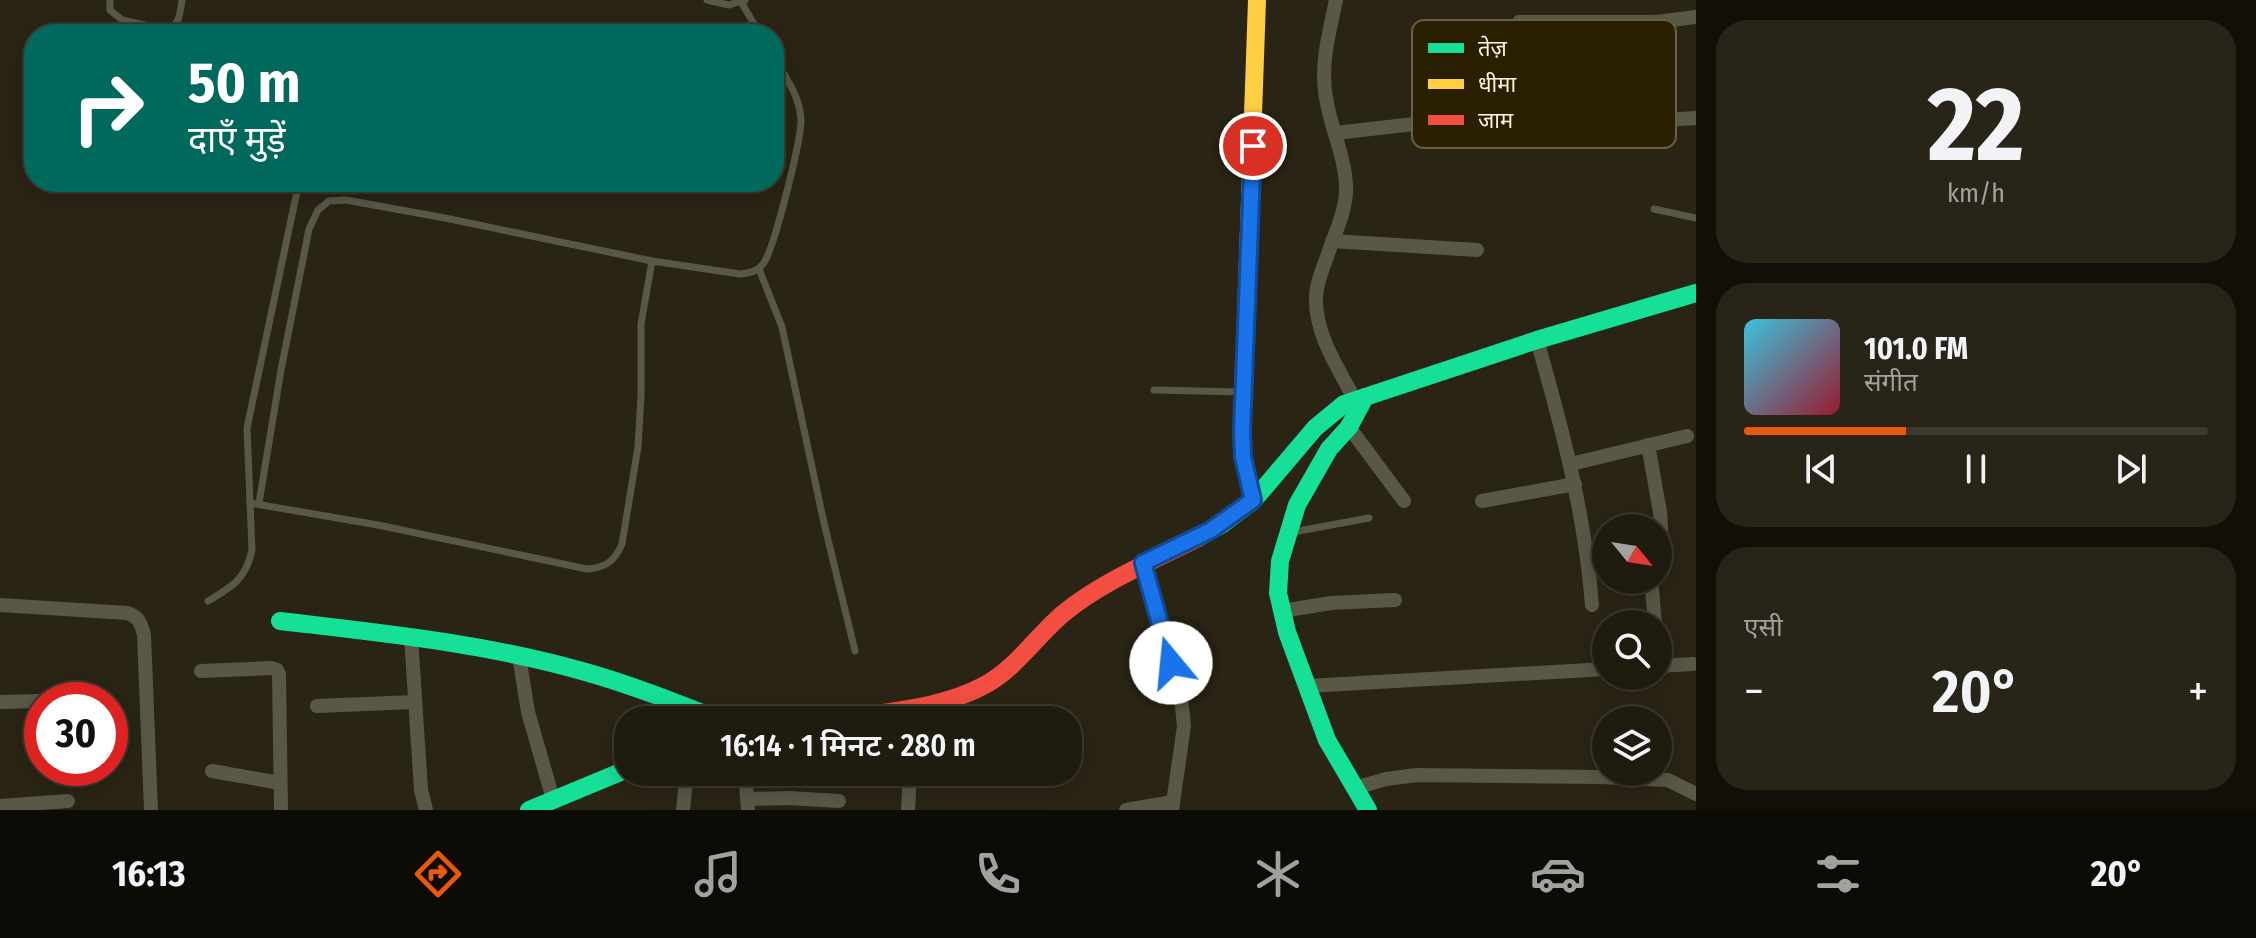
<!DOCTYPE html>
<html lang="hi">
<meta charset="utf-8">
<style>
body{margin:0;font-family:"Fira Sans Condensed","Noto Sans Devanagari",sans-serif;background:#282418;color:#f1f3f6;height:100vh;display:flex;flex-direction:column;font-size:30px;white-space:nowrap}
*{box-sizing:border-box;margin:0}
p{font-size:26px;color:#a2a19e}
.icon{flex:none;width:44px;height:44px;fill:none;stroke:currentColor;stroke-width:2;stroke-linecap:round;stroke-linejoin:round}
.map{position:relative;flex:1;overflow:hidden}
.panel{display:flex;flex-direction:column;gap:20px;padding:20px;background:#120f08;width:560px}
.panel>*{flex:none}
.guide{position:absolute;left:24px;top:24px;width:760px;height:168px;border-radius:32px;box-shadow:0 4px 20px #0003,0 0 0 2px #3d392f;background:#00695c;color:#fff;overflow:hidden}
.needle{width:52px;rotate:120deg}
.tools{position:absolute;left:1592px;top:514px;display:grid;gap:16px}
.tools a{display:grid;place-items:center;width:80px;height:80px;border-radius:50%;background:#201b0f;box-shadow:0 4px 20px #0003,0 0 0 2px #3d392f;font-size:40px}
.speed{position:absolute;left:24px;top:682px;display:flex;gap:16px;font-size:40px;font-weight:700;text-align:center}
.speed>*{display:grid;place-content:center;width:104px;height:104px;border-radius:50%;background:#201b0f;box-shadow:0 4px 20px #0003,0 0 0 2px #3d392f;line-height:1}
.speed .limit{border:12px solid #d22;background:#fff;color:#111}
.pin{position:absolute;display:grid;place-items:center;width:68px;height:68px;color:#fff;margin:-34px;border:4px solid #fff;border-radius:50%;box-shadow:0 2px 8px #0007}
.me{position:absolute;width:88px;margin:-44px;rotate:343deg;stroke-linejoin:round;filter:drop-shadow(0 0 6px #0008)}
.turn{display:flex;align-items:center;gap:28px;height:168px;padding:0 32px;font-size:36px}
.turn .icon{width:104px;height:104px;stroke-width:2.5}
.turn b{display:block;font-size:56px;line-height:68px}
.big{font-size:60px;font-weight:600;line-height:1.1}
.panel .tile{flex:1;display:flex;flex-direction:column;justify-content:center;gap:12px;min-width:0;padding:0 28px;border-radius:32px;background:#282418}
.panel .dial{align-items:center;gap:0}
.dial b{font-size:104px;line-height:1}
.song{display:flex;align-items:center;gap:24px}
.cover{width:96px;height:96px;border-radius:12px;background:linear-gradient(135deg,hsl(190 70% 55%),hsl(350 70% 35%))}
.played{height:8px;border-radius:4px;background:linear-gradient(90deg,#ea580c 35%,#3d392f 35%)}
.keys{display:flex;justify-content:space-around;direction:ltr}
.heat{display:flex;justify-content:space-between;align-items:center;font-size:44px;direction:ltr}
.trip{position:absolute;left:614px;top:706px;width:468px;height:80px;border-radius:32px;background:#201b0f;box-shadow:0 4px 20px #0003,0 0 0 2px #3d392f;font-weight:600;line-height:80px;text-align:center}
.tabs{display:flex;height:128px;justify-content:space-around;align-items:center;background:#0d0b06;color:#a2a19e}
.tabs .icon{width:56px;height:56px}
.tabs .active{color:#ea580c}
.tabs b{font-size:36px;color:#f1f3f6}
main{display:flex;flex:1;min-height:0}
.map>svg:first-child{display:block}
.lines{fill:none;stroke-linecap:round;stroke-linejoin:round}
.lane{stroke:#595845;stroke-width:7}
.street{stroke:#595845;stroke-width:14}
.fast{stroke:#16e098;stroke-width:18}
.slow{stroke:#ffcf43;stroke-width:18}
.jam{stroke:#f24e42;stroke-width:18}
.route-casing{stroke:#114b97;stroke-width:20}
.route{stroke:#1a73e8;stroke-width:14}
.key{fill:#2a1f01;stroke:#695f44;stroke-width:2}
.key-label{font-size:22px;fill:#fbf4e2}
</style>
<main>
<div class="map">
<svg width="1696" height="810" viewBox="0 0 1696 810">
<rect width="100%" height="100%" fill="#2a2414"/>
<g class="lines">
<g class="lane">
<path d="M110,0V10L122,20L163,29C180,28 180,13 182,0"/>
<path d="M707,0L729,5L745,0"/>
<path d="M741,2L760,34"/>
<path d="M1654,209L1696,218"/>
<path d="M759,269L782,327L824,523L855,651"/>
<path d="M1154,390L1241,392"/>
<path d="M250,503L378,525L587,569C605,568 615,561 622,544L638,447L641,396V324L652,261"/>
<path d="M259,503L281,370L309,229L318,210L329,201L346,200L445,218L652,261L740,274C749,273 757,272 763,264C774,250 801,141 801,120C800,97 786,77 774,58"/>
<path d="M1293,532L1369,518"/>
<path d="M208,601C232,587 246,579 252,550L247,428L299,182"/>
</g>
<g class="street">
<path d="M1336,0C1329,35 1319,67 1327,103C1332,131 1345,157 1346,186C1347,208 1336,231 1329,251C1324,266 1316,283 1316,298C1315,335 1339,369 1355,400"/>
<path d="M1519,22H1656L1696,17"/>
<path d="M1545,120H1666L1696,118"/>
<path d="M1336,133L1519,112"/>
<path d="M1332,241L1477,250"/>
<path d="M1537,340C1562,428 1585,514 1592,605"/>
<path d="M1349,427L1404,501"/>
<path d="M1648,445L1660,512L1663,561"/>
<path d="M1571,464L1687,436"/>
<path d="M1482,501L1575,484"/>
<path d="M1143,563L1181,697L1184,726L1172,810"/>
<path d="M1652,589L1655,624"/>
<path d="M0,605L127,613C139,617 141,623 144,635L151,810"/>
<path d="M1282,611L1331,603L1395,600"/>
<path d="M411,636L421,790L426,810"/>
<path d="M519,656L528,712L553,799"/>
<path d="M1658,666L1693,664"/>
<path d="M201,671L271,668L277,670L279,674L281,810"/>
<path d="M1308,686L1606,669"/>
<path d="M0,702L42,701"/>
<path d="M317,706L414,702"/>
<path d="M212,771L280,783"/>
<path d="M745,772L748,810"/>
<path d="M1355,788L1386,779L1417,775L1600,777L1668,780L1696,794"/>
<path d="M747,799L789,798L839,801"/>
<path d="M0,806L68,801"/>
<path d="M683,810L687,772"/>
<path d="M908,810L910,772"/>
<path d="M1126,810L1173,802"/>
</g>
<g class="fast">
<path d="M1365,397L1349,427L1329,449L1297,505L1280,561L1278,593L1287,632L1327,740L1368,810"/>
<path d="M1198,538L1221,525L1253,501L1315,428L1344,404L1537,340L1696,293"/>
<path d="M280,621C381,633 483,643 582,671C629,684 674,702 720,720"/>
<path d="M529,810L628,769"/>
</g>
<path class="slow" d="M1253,500L1243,457L1242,431L1257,0"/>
<path class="jam" d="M834,720C883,711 938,710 983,686C1016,669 1036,636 1065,612C1105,580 1153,561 1198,538"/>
</g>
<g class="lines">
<g class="route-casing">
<path id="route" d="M1171,663L1143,563L1211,530L1253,500L1243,457L1242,431L1253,146"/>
</g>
<use href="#route" class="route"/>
</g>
<rect x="1412" y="20" width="264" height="128" rx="12" class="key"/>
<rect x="1428" y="43" width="36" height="10" fill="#16e098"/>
<rect x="1428" y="79" width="36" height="10" fill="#ffcf43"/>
<rect x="1428" y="115" width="36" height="10" fill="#f24e42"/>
<g class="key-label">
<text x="1478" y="56">तेज़</text>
<text x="1478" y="92">धीमा</text>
<text x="1478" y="128">जाम</text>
</g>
</svg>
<div class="tools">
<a><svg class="needle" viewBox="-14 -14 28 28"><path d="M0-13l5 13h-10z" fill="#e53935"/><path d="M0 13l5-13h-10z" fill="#a2a19e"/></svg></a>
<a><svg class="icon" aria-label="search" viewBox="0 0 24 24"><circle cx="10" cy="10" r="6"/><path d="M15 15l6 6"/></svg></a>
<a><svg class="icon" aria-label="layers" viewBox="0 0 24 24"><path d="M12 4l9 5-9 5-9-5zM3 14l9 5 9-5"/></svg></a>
</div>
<div class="speed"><div class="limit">30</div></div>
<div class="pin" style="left:1253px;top:146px;background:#d93025"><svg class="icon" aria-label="arrive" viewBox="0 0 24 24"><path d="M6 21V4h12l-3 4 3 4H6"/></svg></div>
<svg class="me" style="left:1171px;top:663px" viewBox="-20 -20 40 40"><circle r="19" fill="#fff"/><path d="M0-13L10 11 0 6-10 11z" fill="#1a73e8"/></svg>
<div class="trip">16:14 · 1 मिनट · 280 m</div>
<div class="guide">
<div class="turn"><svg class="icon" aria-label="right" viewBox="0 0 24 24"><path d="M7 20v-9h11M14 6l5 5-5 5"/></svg><div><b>50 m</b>दाएँ मुड़ें</div></div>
</div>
</div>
<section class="panel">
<div class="tile dial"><b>22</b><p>km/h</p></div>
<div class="tile">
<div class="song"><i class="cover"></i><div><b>101.0 FM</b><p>संगीत</p></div></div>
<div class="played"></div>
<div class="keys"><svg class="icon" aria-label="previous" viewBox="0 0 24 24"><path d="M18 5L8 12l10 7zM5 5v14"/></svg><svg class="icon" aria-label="pause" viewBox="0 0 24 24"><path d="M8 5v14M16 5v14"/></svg><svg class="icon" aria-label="next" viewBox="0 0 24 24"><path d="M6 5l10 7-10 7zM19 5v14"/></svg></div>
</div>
<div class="tile"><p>एसी</p>
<div class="heat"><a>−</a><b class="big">20°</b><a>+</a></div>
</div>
</section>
</main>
<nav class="tabs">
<b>16:13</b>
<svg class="icon active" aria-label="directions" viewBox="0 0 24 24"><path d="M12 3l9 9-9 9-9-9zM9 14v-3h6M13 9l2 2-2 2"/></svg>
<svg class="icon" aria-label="music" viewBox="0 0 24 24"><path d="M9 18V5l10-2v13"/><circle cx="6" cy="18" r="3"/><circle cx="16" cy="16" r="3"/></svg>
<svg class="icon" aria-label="phone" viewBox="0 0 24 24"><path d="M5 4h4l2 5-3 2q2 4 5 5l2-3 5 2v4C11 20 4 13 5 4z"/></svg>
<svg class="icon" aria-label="climate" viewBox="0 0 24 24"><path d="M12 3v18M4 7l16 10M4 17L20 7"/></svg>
<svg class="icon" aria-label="car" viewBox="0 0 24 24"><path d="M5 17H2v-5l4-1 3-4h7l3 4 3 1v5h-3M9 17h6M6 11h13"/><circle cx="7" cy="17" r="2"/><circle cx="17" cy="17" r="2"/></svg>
<svg class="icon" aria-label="filters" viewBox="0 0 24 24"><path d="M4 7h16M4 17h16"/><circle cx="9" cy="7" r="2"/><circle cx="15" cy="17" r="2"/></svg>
<b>20°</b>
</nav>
